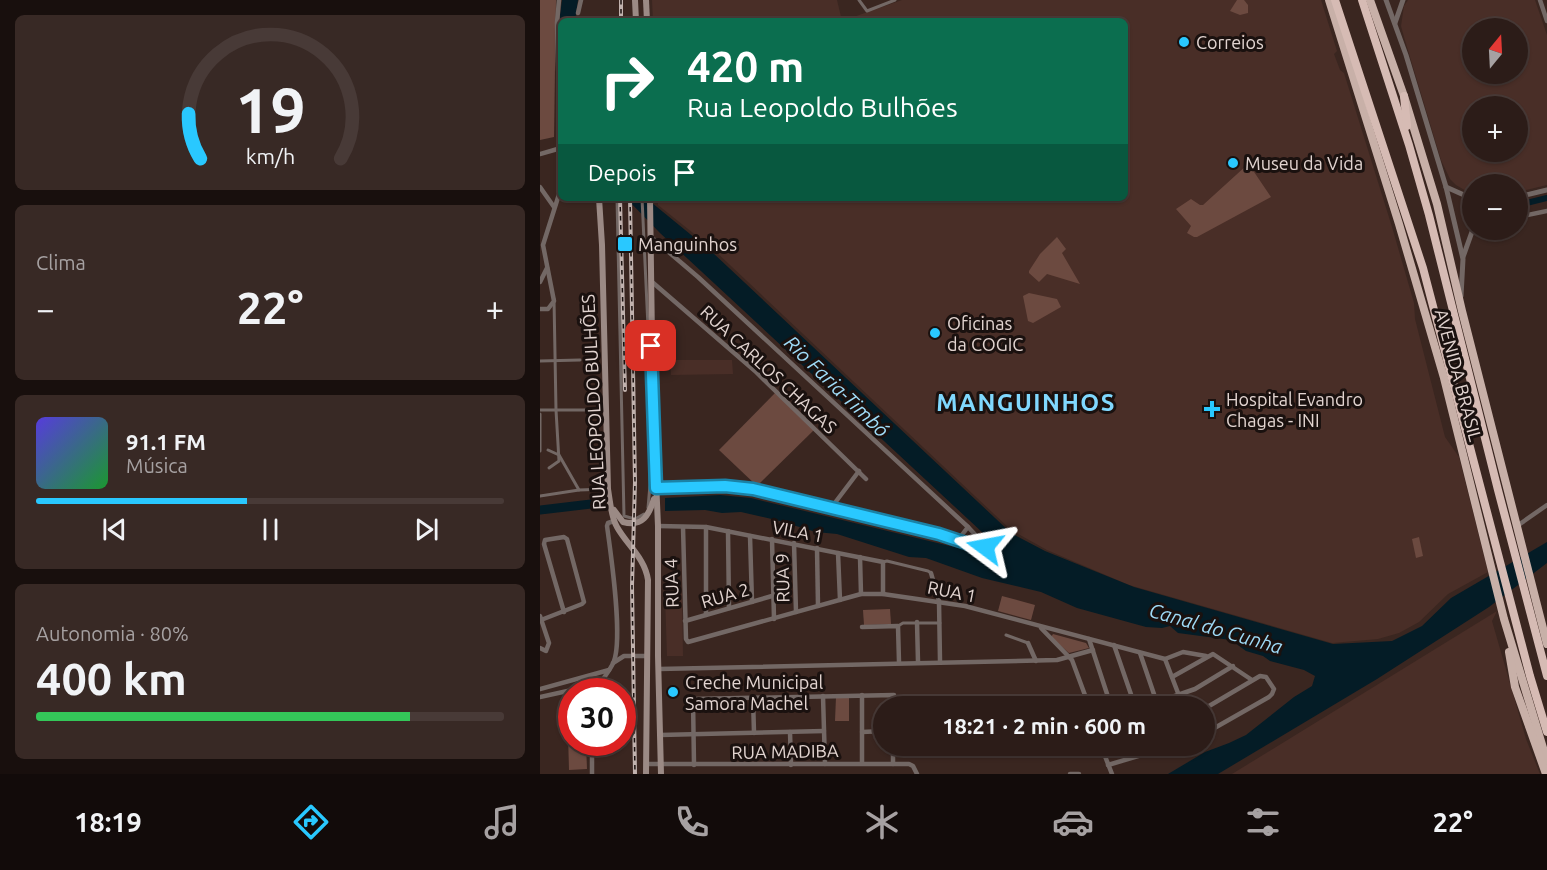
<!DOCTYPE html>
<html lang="pt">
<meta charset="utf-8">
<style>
body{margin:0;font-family:Ubuntu,sans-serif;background:#382925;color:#f1f3f6;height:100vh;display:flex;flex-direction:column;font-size:22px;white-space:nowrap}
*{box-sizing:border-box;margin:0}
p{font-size:20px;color:#a6a1a2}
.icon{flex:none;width:33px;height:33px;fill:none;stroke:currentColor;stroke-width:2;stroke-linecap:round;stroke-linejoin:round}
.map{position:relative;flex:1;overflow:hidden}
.panel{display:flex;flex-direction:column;gap:15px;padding:15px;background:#180f0d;width:540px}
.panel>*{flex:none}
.banner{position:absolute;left:18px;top:18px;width:570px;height:183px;border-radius:9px;box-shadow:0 2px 4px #0004,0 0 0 2px #483a37;background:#0b6e4f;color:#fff;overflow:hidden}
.needle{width:39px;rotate:18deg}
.controls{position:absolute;left:922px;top:18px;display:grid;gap:12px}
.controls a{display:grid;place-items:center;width:66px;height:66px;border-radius:50%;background:#2c1c18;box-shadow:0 2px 4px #0004,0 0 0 2px #483a37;font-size:30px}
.speed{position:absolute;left:18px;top:678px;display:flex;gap:12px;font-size:30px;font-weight:700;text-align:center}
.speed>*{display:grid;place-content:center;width:78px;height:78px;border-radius:50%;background:#2c1c18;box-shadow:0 2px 4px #0004,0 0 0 2px #483a37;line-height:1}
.speed .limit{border:9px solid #d22;background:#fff;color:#111}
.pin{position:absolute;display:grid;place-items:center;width:51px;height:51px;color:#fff;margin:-26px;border-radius:12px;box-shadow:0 3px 9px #0006}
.me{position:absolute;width:66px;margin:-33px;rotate:283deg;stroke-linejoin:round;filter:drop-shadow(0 0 4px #0008)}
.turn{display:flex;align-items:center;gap:21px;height:126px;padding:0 30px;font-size:27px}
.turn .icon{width:78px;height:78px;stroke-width:2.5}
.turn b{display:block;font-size:42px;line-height:51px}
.then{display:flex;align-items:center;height:57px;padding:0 30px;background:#0003;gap:12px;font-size:22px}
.big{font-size:45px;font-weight:700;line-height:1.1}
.panel .card{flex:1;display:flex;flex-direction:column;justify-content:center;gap:9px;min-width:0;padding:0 21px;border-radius:9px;background:#382925}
.panel .dial{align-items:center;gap:0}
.dial svg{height:156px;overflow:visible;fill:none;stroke:#483a37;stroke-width:7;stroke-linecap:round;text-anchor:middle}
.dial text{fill:#f1f3f6;stroke:none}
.song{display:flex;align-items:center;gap:18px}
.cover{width:72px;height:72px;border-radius:9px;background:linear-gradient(135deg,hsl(250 70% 55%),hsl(130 70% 35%))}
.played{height:6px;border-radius:3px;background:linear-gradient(90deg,#29c8ff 45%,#483a37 45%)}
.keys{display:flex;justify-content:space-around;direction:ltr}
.heat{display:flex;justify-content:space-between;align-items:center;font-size:33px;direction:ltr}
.charge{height:9px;border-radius:4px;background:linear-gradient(90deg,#34c759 80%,#483a37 0)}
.trip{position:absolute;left:333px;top:696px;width:342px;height:60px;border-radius:30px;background:#2c1c18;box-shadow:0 2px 4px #0004,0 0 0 2px #483a37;font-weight:700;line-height:60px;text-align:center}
.tabs{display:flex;height:96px;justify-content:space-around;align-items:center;background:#120b0a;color:#a6a1a2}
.tabs .icon{width:42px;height:42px}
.tabs .selected{color:#29c8ff}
.tabs b{font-size:27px;color:#f1f3f6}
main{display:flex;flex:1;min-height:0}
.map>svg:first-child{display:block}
.built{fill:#492e27;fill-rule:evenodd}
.green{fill:#6c4a40}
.water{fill:#041c26}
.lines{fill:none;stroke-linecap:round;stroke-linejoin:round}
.canal{stroke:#041c26;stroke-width:6}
.river{stroke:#041c26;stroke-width:9}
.pedestrian{stroke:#736865;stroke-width:3}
.minor{stroke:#736865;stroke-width:4.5}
.tertiary{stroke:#736865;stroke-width:5}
.secondary{stroke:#9b8a85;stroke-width:6}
.trunk{stroke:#c8b0a8;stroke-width:8}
.motorway{stroke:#d6bbb4;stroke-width:8}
.rail-casing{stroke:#c1b2ae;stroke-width:4}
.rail{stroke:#1a110f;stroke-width:1.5;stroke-dasharray:4.5;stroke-linecap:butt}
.route-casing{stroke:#1b82a6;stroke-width:15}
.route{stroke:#29c8ff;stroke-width:10}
.poi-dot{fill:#29c8ff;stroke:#1a110f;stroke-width:2}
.labels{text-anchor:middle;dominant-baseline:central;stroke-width:6;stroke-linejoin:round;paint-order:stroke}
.poi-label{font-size:18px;fill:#e2d4d0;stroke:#1a110f;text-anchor:start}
.street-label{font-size:18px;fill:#e2d4d0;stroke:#1a110f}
.water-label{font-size:20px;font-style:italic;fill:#9fdbf7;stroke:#1a110f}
.district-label{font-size:24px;font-weight:bold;letter-spacing:1.5px;fill:#80d8fe;stroke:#1a110f}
</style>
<main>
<section class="panel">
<div class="card dial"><svg viewBox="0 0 100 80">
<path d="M14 69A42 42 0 1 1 86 69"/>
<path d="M14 69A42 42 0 0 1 8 46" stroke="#29c8ff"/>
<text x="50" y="56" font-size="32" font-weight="700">19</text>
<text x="50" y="72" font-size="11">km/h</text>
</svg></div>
<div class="card"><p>Clima</p>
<div class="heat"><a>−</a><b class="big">22°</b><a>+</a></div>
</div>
<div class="card">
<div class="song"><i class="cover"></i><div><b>91.1 FM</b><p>Música</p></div></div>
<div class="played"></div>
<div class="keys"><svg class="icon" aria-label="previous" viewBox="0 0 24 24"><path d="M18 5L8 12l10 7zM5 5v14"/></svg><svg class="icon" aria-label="pause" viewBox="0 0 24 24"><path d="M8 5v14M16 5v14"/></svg><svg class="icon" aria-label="next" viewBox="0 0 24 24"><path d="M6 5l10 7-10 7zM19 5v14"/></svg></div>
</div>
<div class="card"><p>Autonomia · 80%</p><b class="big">400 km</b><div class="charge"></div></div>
</section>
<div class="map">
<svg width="1007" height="774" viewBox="0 0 1007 774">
<rect width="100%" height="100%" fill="#3a2620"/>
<g class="built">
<path d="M112,0H297L302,21H113Z"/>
<path d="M362,0H781L797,51L794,54L800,70L804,73L852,227L874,303L875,319L905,437L919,457L948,572L908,594L879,622L859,633L838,639L792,643L589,585L507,550L471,530L173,249L118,205V198H585V21H302Z"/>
<path d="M868,0H995L1007,35V185L978,192V184H933V195L916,185L910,179L901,160L864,37L861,26L864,6ZM933,28H978V74H933ZM933,106H978V152H933Z"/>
<path d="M130,360H192L193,374L131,375Z"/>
<path d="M129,592H139L142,594L143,656H127L125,595Z"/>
<path d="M957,611L952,621L986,739L1000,774H692Z"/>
</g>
<g class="green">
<path d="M0,0H16L14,137L0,140Z"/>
<path d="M697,0H704L708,5V13L700,15L690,11Z"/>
<path d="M707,165L710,166L731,197L657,237H654L647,233L651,226L636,209L651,199L660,205H663Z"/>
<path d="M517,237L526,249L522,253L540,284L507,274L499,282L489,273V271L500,254Z"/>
<path d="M489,293L517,299L521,307L493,323L488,321L483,296Z"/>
<path d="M236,392L275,429L217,486L179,450Z"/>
<path d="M879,537L883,556L876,558L872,539Z"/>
<path d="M462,596L495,605L491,620L458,611Z"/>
<path d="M350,609L351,624L324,625L323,610Z"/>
<path d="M513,634L546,643L549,648L529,653L511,637Z"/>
<path d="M296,697H309V721H295Z"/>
<path d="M28,734H31L32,742L46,743L47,769L29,770Z"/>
</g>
<g class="water">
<path d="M22,0H38L35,21H21V39L20,15Z"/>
<path d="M86,198H106L172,252L471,533L505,551L594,587L793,644L852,641L882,626L911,598L1007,542V563L949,607L837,679L678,774H628L665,752L689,743L706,735L754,697L772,686L775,676L764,670L730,661L723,656L706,651L691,640L638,633L630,626L622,628L606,627L537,608L501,592L442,578L386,558L369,557L297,534L276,532L236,520L201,512L182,513L165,510L125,511V498L180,495L211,498L443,554H453C457,546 448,539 443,533L120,233Z"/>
</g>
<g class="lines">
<path class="canal" d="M978,205L1007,198"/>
<path class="river" d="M0,510L51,504"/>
<g class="pedestrian">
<path d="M319,0L327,11L355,0"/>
<path d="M77,198L84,516L95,519L104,514"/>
<path d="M102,198L108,327L110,485L108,508"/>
<path d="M0,361L40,360"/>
<path d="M0,410H62"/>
<path d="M0,414V451"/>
<path d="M8,450L19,455L39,490"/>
<path d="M9,468L19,461L16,410L14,299"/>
<path d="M0,496L39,490L67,489"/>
<path d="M343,562L347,561L388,571L391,573"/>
<path d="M358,626L363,623H400"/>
<path d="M466,635L488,643"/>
</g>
<g class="minor">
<path d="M19,0L17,23L19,103L21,124"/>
<path d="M1000,0L1007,21"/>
<path d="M38,13L41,0"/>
<path d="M0,154L21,148"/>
<path d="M0,187L14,207"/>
<path d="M978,217L1007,211"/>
<path d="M111,237L158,277L428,527L445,545L441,548L399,534L213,489L185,486L116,488"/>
<path d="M111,281L215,371L326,479"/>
<path d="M0,282L7,268"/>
<path d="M0,309H8L14,301L3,245L21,188"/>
<path d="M291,508L319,471"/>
<path d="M118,526L166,527L343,562V594"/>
<path d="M977,526L1007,505"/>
<path d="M143,527L146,639L148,642L321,594H343L425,606L625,659L643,706"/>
<path d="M166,527V615"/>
<path d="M188,531L189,608"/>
<path d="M210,536L212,602"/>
<path d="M232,539L234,619"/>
<path d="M418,540L428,527"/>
<path d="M254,543L256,612"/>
<path d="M277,548L278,606"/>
<path d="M298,553L300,600"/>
<path d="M320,557L321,594"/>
<path d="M391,573L399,601L400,661"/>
<path d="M0,616L9,643L6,651L0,648"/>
<path d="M1,620L42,604L44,602L27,539L24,537L5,540L4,544L24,612"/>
<path d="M145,621L232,596"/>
<path d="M377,622L378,662"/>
<path d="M322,627L358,626L359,662"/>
<path d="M501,628L532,660L549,706"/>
<path d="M549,639L571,706"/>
<path d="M488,643L496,661"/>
<path d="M574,645L595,706"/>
<path d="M600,653L617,703"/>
<path d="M625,659L643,652L666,656"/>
<path d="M73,663L84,656H106"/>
<path d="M119,669L517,660L553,650"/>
<path d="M632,677L673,654L712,680"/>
<path d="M0,689L69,670"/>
<path d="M53,692C60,682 70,672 74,661C83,636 71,555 67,526L68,523L74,521"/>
<path d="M283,696L285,764"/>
<path d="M0,697L41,688L50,692"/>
<path d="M213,698L214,733"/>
<path d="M606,706L655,689L693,666"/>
<path d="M664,709L720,676L726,677L734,689L732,694L729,697L664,734"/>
<path d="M250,732L251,765"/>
<path d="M322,732L344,731"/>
<path d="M120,735L284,731"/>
<path d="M52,742V774"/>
<path d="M353,746V764"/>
<path d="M561,746L572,774"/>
<path d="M322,763V695"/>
<path d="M106,764H369L373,766L377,774"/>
<path d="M154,765L153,699L354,695L353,706"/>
<path d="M568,765L632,746"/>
<path d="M530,774H539"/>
</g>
<g class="tertiary">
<path d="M846,0L866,55L906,187L923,259L921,296"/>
<path d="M855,23L863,0"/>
<path d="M906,187L933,199"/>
<path d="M978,197L1007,190"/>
<path d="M923,257L933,229"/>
</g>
<g class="secondary">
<path d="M95,0L96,21"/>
<path d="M106,0L107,21"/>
<path d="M59,198L62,245L68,489C70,501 71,517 77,527C87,545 105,558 108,580L106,774"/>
<path d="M110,198L113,410L118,526V656L121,774"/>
<path d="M74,510L83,522C103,527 109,515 114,499"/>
</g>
<g class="trunk">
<path d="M789,0L859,224L904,378L964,619L1007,761"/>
<path d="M830,0L864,96L897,204L922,311L1007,644"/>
<path d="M969,652L975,687L1006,774"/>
</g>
<g class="motorway">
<path d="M795,0L883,268L990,676L1007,732"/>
<path d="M822,0L869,145L889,215L958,490L1007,676"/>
<path d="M864,96L867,126"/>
</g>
<g class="rail-casing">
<g id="rail">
<path d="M81,0V21"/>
<path d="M80,198L85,390"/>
<path d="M90,198L95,482L92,586L95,774"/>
</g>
</g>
<use href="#rail" class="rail"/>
</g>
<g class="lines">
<g class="route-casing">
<path id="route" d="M111,346L116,488L185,486L213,489L399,534L441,548L445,547"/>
</g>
<use href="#route" class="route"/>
</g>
<g class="poi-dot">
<circle cx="644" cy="42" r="6"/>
<circle cx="693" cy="163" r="6"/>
<rect x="77" y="236" width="16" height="16" rx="3"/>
<circle cx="395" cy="333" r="6"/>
<path d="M669 400h6v6h6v6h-6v6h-6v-6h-6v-6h6z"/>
<circle cx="133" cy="692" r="6"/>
</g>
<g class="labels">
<g class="poi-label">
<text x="656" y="42">Correios</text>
<text x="705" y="163">Museu da Vida</text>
<text x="98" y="244">Manguinhos</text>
<text x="407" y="323">Oficinas<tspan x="407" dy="21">da COGIC</tspan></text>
<text x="686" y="399">Hospital Evandro<tspan x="686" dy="21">Chagas - INI</tspan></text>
<text x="145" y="682">Creche Municipal<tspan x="145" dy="21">Samora Machel</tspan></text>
</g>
<g class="street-label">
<text transform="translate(229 369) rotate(43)">RUA CARLOS CHAGAS</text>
<text transform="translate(919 375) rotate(75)">AVENIDA BRASIL</text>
<text transform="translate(53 402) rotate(-93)">RUA LEOPOLDO BULHÕES</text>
<text transform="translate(258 531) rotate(11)">VILA 1</text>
<text transform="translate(242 578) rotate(-91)">RUA 9</text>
<text transform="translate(131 583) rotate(-92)">RUA 4</text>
<text transform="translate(412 591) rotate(11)">RUA 1</text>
<text transform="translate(185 595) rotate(-16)">RUA 2</text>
<text transform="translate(245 751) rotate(-1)">RUA MADIBA</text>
</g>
<g class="water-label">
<text transform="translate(297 386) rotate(44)">Rio Faria-Timbó</text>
<text transform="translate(676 628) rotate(16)">Canal do Cunha</text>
</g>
<g class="district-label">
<text x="486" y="402">MANGUINHOS</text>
</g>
</g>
</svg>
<div class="controls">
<a><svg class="needle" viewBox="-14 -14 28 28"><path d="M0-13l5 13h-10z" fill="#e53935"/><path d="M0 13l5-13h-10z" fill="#a6a1a2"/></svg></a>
<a>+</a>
<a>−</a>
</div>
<div class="speed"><div class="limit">30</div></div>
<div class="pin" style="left:111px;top:346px;background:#d93025"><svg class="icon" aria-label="arrive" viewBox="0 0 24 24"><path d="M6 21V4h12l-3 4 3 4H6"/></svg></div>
<svg class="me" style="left:445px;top:547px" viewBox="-20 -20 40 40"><path d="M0-17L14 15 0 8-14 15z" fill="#29c8ff" stroke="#fff" stroke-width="4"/></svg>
<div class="trip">18:21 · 2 min · 600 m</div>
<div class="banner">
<div class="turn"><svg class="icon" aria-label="right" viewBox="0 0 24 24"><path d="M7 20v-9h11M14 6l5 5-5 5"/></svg><div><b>420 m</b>Rua Leopoldo Bulhões</div></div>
<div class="then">Depois<svg class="icon" aria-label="arrive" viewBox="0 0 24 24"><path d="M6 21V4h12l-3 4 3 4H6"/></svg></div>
</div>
</div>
</main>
<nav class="tabs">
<b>18:19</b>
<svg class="icon selected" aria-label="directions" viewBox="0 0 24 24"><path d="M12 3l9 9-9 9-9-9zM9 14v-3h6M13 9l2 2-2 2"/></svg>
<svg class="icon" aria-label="music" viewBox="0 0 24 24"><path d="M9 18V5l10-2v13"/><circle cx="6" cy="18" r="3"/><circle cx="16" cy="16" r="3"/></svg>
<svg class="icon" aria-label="phone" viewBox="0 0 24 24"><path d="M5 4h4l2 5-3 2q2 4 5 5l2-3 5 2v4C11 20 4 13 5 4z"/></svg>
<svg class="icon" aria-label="climate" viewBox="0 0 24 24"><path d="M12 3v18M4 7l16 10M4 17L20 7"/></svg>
<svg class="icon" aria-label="car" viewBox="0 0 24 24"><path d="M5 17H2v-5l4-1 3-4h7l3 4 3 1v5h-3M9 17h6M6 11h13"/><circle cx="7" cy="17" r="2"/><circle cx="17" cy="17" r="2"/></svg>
<svg class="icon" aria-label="filters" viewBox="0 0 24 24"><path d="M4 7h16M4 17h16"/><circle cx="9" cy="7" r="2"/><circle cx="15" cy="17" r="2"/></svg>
<b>22°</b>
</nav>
